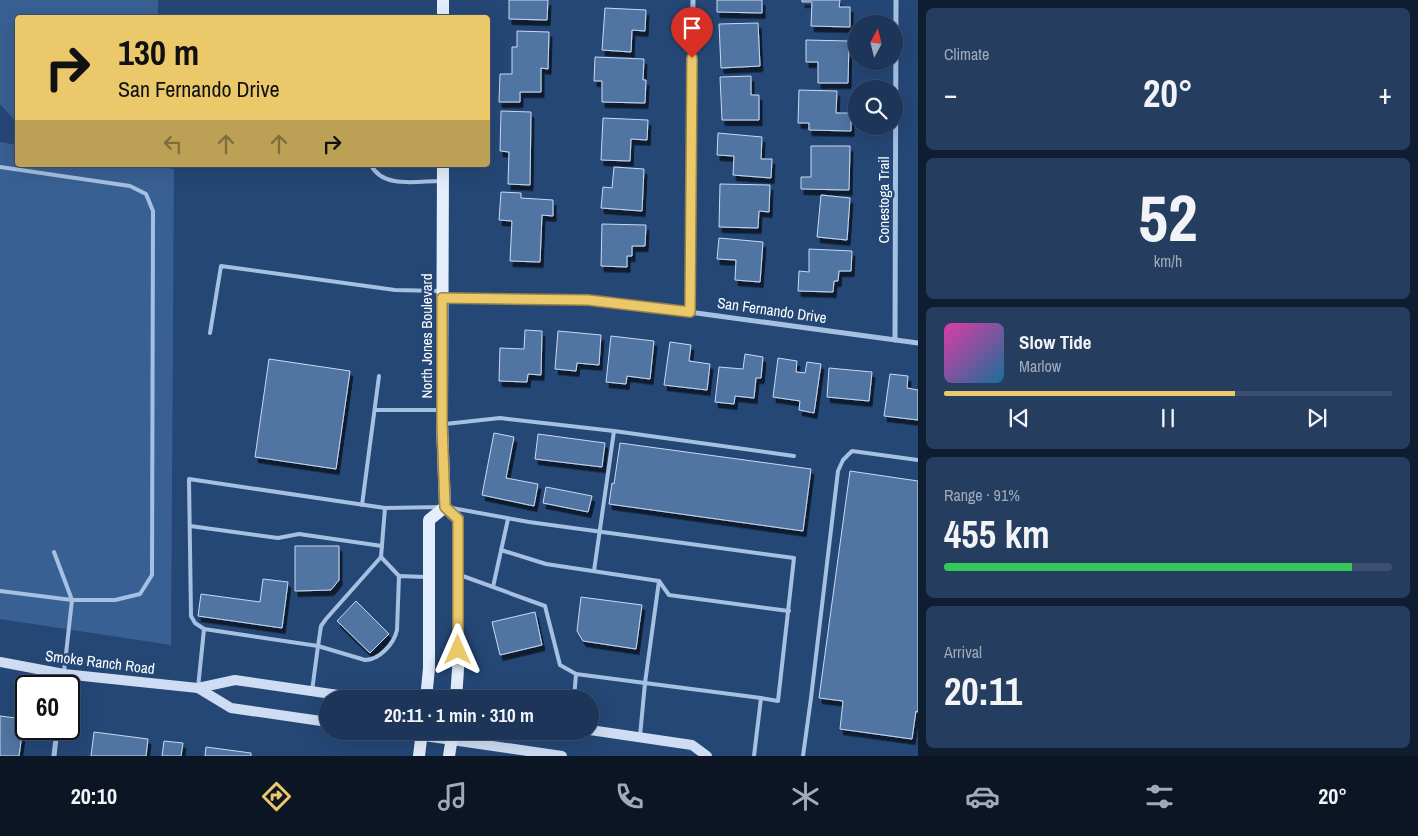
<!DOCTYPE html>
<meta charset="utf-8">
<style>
body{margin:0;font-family:"Archivo Narrow",sans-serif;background:#253d5e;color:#f1f3f6;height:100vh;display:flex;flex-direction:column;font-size:19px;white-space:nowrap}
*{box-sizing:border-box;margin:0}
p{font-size:16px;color:#a0abba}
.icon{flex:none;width:28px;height:28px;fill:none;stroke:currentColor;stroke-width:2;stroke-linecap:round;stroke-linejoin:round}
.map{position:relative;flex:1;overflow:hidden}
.sheet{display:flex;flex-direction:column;gap:8px;padding:8px;background:#0f1d30;width:500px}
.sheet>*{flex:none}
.guide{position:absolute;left:15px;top:15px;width:475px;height:152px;border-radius:5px;box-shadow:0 5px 20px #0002,0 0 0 1px #3a506e;background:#ebc96b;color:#111;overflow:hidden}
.needle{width:32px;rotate:7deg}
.controls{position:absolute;left:848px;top:15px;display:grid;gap:10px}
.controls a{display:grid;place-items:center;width:55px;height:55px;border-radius:50%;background:#1c3558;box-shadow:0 5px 20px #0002,0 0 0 1px #3a506e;font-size:25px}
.speed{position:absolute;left:15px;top:675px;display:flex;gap:10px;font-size:25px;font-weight:700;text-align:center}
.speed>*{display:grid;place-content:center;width:65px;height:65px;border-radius:50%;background:#1c3558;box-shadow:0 5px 20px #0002,0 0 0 1px #3a506e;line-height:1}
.speed .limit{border:2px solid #111;border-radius:8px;background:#fff;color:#111}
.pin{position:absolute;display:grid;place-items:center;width:42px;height:42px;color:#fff;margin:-51px -21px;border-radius:50% 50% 50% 0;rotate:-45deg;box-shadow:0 0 5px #0007}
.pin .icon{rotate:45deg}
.me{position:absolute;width:55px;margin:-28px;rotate:0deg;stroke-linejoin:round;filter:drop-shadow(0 0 4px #0008)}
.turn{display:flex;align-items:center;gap:18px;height:105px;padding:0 20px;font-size:22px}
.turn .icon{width:65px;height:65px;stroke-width:2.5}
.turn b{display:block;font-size:35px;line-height:42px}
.lanes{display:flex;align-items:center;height:48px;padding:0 20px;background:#0003;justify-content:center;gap:25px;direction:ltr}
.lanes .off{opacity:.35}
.big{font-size:38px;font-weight:700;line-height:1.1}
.sheet .tile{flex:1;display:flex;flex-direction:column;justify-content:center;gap:8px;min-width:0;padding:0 18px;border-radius:8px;background:#253d5e}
.sheet .dial{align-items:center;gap:0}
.dial b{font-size:65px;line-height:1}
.song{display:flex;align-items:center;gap:15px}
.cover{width:60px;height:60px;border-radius:8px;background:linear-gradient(135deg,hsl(320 70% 55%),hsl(200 70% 35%))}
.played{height:5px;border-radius:2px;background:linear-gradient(90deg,#ebc96b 65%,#3a506e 65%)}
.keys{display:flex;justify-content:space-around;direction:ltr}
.heat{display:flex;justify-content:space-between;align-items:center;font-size:28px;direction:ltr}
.charge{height:8px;border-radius:4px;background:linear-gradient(90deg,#34c759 91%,#3a506e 0)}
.trip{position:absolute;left:319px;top:690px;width:280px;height:50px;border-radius:25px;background:#1c3558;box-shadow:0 5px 20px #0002,0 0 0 1px #3a506e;font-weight:700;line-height:50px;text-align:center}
.dock{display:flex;height:80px;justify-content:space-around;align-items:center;background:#0b1523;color:#a0abba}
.dock .icon{width:35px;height:35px}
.dock .on{color:#ebc96b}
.dock b{font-size:22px;color:#f1f3f6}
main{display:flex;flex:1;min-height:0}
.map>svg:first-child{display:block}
.green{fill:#396093}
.building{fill:#5174a2;stroke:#c8daf2;filter:url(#shadow)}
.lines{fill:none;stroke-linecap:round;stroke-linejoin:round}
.lane{stroke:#a6c0e2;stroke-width:4}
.street{stroke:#a6c0e2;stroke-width:5}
.secondary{stroke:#ceddf3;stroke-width:10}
.primary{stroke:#e4edfb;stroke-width:12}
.route-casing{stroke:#998346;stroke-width:12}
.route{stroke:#ebc96b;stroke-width:9}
.labels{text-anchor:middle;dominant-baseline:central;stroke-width:5;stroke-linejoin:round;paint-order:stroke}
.street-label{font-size:15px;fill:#fff;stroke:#254776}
</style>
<main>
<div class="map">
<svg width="918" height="756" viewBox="0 0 918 756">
<defs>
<filter id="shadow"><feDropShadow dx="3" dy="5.5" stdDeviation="0" flood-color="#0009"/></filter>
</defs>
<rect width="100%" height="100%" fill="#254776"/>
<g class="green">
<path d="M0,0H158V17L18,18L17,123L0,104Z"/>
<path d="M0,142L17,145L18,165H149L174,169L171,645L0,619Z"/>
</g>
<g class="building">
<path d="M509,0H548L547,20L509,19Z"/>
<path d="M717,0H762V13L717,12Z"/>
<path d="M802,0H840L839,7H850V27L811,26L812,2H802Z"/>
<path d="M605,8L646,10L645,31L632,30L631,52L602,50Z"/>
<path d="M758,23L760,66L721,68L719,24Z"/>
<path d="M517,31L549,32L548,69L541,68V92H520V102H499L500,74H512V47H517Z"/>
<path d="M806,40L849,41L848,83H818V62H806Z"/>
<path d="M595,57L644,59L643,80H646L645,103L602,102V81H594Z"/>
<path d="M751,76V95H759V120H722L720,77Z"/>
<path d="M799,90L837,91L836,113H851V131L809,130V123H798Z"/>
<path d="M501,111L531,112L530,185L508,184L509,152L500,151Z"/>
<path d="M603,118L648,120L647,140L631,139L630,161L601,160Z"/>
<path d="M718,133L762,137L761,159H772L771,178L733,175L734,156L717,155Z"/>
<path d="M811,146H850L849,190L801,189V177H811Z"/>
<path d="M614,167L644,169L642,211L601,208L603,187L612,188Z"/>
<path d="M720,184L770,185L769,212L759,211L758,228L719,227Z"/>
<path d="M501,192L521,193V198L553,200V216L542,215L540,262L510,261L512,221L499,220Z"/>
<path d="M821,195L850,198L847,240L817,237Z"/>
<path d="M602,224L646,225L645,246H632V256H627V267L601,266Z"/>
<path d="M719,238L763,242L760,282L735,280L736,260L717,259Z"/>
<path d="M809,249L852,251L851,271H839L838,281H834L833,292L798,291L799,271L809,272Z"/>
<path d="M525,330L542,331L541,375L528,374L527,382L499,381L500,348L524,349Z"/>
<path d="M558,331L601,335L599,365L577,363L576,371L555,369Z"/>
<path d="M611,336L654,341L650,379L627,376L626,384L606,382Z"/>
<path d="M670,342L691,345L689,361L710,364L707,390L664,385Z"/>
<path d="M745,354L763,357L761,378H756L754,398L735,396L734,404L715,402L719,367L743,369Z"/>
<path d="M778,358L797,361L796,372L805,373L807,362L821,364L814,413L799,410L800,401L773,397Z"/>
<path d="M269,359L350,371L336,469L255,457Z"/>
<path d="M829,368L872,372L869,401L827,397Z"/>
<path d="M890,374L908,376L907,388L918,390V420L884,416Z"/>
<path d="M494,433L514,437L506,478L538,484L534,506L482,495Z"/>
<path d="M538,434L605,443L602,467L535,459Z"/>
<path d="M620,443L811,469L803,531L609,504L612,483L614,484Z"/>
<path d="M850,471L918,481V712L916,711L912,739L840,729L843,701L819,698Z"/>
<path d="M546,487L592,496L588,512L543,503Z"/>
<path d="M295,546H339V580L331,590L295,591Z"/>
<path d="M263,579L288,582L282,628L198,616L201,594L260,602Z"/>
<path d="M581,597L642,605L636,649L583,641L577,631Z"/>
<path d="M356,601L389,634L370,653L337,621Z"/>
<path d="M535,612L542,645L500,655L492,622Z"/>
<path d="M0,716L24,719L19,756H0Z"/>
<path d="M94,732L148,739L146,756H91Z"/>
<path d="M164,741L183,743L181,756H162Z"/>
<path d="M206,747L251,753V756H205Z"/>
</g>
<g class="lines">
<g class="lane">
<path d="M371,165C383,189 418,181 440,181"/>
<path d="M0,167L130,186L146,194L153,211L152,575L140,594L115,600H72L64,672"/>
<path d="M210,333L221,266L395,290L440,291"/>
<path d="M375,410H440"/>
<path d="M445,424L500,418L614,431L794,456"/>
<path d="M362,505L379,376"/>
<path d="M385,508L381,557L326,619L321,626L318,646L365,660C379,660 394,644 397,630L399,576L426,577"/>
<path d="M452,508L529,522L794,558L778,701L761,698L754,756"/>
<path d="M190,526L278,538L299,534L382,546"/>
<path d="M501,550L546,564L659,581L669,595L789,611"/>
<path d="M381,557L399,576"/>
<path d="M594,571L614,431"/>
<path d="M460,575L545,606L560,665L576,674L645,683L659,581"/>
<path d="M493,587L508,519"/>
<path d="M0,591L72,600L54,552"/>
<path d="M204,629L318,646L312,691"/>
<path d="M198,688L204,629L195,623L191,616L189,479L385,508L440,507"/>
<path d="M574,699L576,674"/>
<path d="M640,736L645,683L761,698"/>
<path d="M803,756L811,698L838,471L843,460L852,451L918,460"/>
</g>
<g class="street">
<path d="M444,298L588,300L689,312L918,343"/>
<path d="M689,312L693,0"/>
<path d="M895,340L896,0"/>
<path d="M62,686L63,674"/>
<path d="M54,756L57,729"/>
</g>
<g class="secondary">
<path d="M0,662L64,674L198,688L235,680L366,699"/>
<path d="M198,688L231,708L328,722"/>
<path d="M590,730L692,745L707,756"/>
<path d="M390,731L562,756"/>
</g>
<g class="primary">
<path d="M443,18V0"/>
<path d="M443,165L442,424L445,507L458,519V669L456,699"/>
<path d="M426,699L429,668V520L445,507"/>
<path d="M419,756L422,731"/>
<path d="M449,756L453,731"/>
</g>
</g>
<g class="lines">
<g class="route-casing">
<path id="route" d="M458,650V519L445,507L442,424V298L588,300L690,312L692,58"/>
</g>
<use href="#route" class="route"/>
</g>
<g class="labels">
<g class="street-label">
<text transform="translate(883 200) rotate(-90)">Conestoga Trail</text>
<text transform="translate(772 310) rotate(8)">San Fernando Drive</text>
<text transform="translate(426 336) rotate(-90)">North Jones Boulevard</text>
<text transform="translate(100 662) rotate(7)">Smoke Ranch Road</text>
</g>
</g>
</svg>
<div class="controls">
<a><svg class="needle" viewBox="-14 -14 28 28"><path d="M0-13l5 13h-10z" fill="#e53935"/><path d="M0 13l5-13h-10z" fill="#a0abba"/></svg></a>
<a><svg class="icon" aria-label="search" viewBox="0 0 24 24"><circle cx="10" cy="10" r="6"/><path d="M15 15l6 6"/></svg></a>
</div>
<div class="speed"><div class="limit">60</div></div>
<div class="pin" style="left:692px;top:58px;background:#d93025"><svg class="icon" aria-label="arrive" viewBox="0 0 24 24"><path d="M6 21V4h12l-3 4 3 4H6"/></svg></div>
<svg class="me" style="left:458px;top:650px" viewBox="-20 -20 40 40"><path d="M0-17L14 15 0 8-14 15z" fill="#ebc96b" stroke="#fff" stroke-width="4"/></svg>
<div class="trip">20:11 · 1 min · 310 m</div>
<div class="guide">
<div class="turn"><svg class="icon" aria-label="right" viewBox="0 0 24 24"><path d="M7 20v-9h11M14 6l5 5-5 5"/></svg><div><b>130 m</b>San Fernando Drive</div></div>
<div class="lanes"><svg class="icon off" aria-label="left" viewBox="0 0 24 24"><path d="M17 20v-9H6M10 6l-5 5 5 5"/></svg><svg class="icon off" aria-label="ahead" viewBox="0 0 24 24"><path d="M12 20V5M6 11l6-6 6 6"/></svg><svg class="icon off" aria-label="ahead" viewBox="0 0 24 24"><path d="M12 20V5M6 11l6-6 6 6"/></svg><svg class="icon" aria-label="right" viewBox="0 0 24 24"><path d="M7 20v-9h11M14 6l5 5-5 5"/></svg></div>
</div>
</div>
<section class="sheet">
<div class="tile"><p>Climate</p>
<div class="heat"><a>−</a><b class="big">20°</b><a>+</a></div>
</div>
<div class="tile dial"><b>52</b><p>km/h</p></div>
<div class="tile">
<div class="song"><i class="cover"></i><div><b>Slow Tide</b><p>Marlow</p></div></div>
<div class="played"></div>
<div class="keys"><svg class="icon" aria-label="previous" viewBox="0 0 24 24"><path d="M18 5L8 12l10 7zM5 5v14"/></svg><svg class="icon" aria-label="pause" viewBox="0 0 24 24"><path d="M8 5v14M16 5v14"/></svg><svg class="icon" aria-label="next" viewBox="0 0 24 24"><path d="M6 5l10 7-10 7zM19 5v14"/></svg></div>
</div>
<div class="tile"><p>Range · 91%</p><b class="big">455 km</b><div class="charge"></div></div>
<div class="tile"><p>Arrival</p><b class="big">20:11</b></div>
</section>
</main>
<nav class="dock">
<b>20:10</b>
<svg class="icon on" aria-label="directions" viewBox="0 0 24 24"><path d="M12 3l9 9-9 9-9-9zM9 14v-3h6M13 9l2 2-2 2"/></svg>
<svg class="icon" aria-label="music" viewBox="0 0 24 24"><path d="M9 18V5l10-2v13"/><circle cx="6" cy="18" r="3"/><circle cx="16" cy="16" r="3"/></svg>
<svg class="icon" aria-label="phone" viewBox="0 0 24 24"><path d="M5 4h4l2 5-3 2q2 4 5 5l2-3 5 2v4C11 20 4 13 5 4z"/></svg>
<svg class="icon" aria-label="climate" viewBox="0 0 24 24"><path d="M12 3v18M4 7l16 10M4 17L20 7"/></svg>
<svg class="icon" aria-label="car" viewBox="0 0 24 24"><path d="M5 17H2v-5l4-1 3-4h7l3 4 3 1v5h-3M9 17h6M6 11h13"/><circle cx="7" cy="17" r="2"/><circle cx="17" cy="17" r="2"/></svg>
<svg class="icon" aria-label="filters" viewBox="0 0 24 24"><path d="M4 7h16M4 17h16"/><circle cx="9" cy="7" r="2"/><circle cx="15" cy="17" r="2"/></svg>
<b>20°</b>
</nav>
